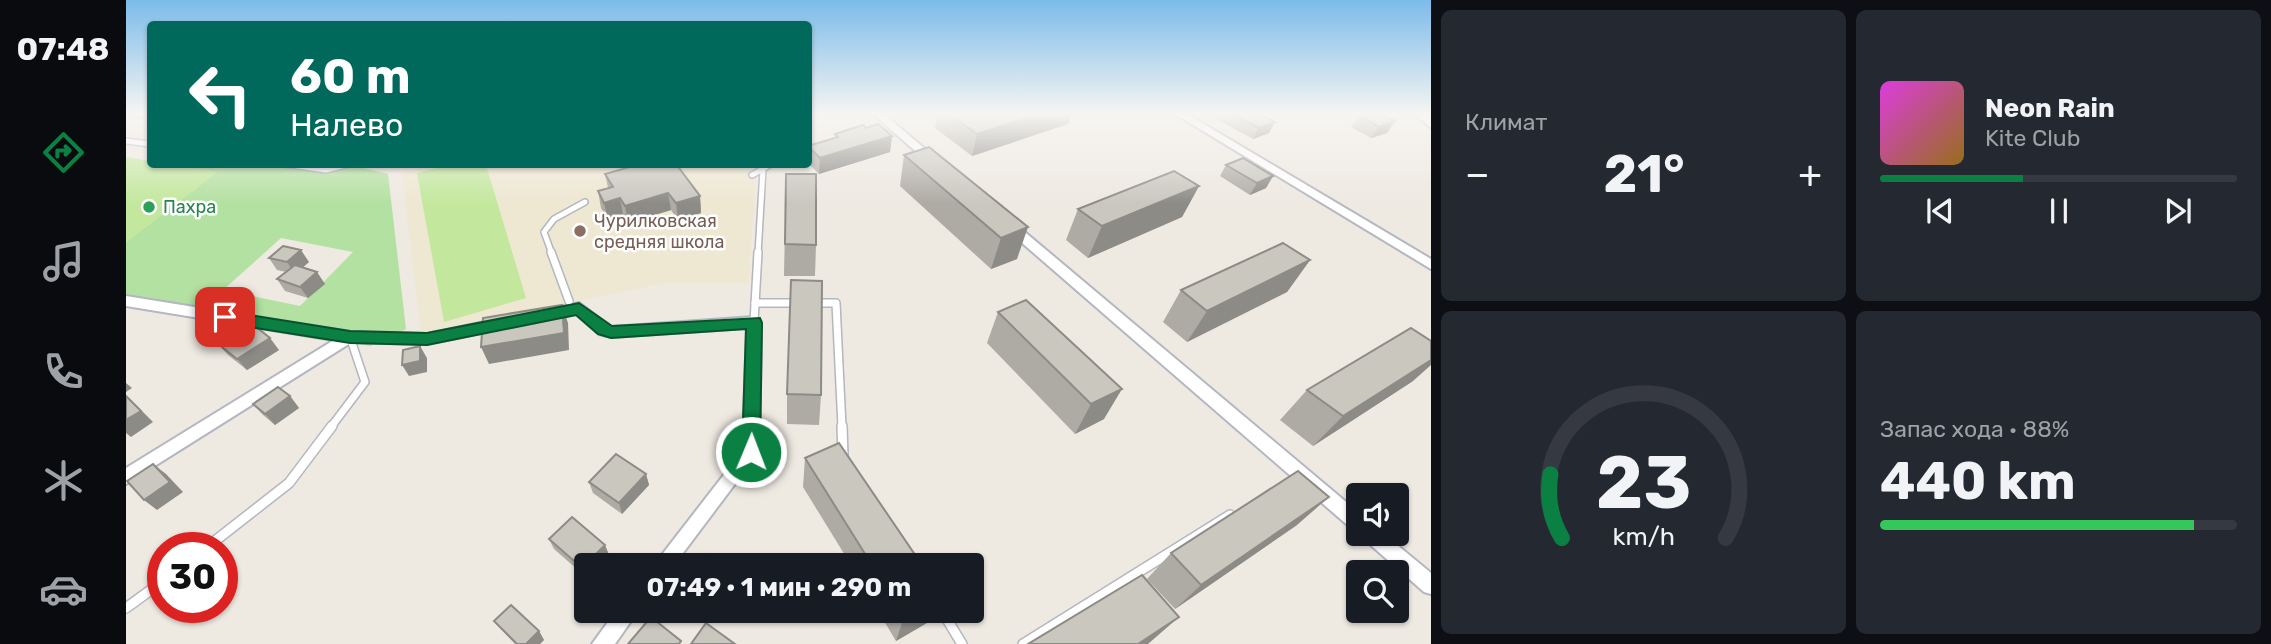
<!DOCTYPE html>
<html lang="ru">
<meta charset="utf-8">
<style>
body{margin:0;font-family:Rubik,sans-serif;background:#242831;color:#f1f3f6;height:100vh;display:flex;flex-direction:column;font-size:26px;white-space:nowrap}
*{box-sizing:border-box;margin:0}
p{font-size:23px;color:#9ea1a6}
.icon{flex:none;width:38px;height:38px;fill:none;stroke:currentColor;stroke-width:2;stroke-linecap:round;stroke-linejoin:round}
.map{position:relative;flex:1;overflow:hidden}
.panel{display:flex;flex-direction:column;gap:10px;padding:10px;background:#0d0f14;width:840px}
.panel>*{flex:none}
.hud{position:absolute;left:21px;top:21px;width:665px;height:147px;border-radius:7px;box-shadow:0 2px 5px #0004;background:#00695c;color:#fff;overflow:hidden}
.fabs{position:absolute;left:1220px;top:483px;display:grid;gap:14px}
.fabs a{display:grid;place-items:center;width:63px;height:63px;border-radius:7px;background:#171b24;box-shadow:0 2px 5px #0004;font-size:35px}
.speed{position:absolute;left:21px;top:532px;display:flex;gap:14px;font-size:35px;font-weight:700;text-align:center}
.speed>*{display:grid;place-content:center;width:91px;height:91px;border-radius:50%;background:#171b24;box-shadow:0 2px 5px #0004;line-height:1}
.speed .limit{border:10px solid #d22;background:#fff;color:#111}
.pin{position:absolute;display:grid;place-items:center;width:60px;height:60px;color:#fff;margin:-30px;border-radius:14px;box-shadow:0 4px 10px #0006}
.me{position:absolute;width:77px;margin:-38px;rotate:1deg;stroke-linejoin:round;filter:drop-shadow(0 0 5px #0008)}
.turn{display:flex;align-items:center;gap:24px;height:147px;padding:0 28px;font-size:32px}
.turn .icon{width:91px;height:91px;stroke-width:2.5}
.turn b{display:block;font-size:49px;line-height:60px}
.big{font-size:52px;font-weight:700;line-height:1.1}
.panel .widget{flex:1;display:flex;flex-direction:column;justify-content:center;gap:10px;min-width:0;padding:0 24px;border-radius:10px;background:#242831}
.panel .dial{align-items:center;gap:0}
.dial svg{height:182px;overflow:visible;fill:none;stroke:#363941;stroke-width:7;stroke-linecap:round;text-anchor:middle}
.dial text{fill:#f1f3f6;stroke:none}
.song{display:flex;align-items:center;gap:21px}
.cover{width:84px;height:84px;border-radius:10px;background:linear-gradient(135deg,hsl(300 70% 55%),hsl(40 70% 35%))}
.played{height:7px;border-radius:4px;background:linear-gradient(90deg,#0b8043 40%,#363941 40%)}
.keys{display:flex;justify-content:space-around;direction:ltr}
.heat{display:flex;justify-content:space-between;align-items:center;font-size:38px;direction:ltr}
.charge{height:10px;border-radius:5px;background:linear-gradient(90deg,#34c759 88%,#363941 0)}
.panel .tiles{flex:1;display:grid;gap:10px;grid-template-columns:repeat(2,1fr)}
.trip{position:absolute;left:448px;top:553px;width:410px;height:70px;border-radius:7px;background:#171b24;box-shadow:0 2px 5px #0004;font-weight:700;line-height:70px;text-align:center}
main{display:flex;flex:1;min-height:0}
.dock{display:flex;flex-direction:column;width:126px;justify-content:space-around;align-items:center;background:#090b0e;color:#9ea1a6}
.dock .icon{width:49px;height:49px}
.dock .on{color:#0b8043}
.dock b{font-size:32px;color:#f1f3f6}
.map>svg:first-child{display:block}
.education{fill:#eee7d2}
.green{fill:#b3e1a1;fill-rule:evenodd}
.pitch{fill:#c3e89d}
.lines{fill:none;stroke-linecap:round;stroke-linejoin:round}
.lane-far2-casing{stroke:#b4b6c0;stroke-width:8}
.lane-far1-casing{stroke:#b4b6c0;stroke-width:10}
.lane-casing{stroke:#b4b6c0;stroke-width:12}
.street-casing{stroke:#b4b6c0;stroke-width:4}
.lane-far2{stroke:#fff;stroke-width:5}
.lane-far1{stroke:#fff;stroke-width:7}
.lane{stroke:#fff;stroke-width:9}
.street{fill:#fff;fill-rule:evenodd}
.wall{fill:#aeaba4}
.shaded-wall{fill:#8d8b86}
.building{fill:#cac7bf;stroke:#8d8b86;stroke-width:2}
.route{fill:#0b8043;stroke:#07532c;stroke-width:2}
.leisure-dot{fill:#2e9e5b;stroke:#fff;stroke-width:2.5}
.education-dot{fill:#8d6e63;stroke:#fff;stroke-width:2.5}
.labels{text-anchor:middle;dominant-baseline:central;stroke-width:5;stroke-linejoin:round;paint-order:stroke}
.leisure-label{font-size:18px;fill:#27864d;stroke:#fff;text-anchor:start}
.education-label{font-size:18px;fill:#785e54;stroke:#fff;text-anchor:start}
</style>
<main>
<nav class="dock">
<b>07:48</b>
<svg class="icon on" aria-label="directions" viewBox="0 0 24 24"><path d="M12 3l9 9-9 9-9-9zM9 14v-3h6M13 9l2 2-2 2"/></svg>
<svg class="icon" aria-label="music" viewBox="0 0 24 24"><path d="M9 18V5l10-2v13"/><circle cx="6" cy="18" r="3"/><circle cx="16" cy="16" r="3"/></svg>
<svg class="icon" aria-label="phone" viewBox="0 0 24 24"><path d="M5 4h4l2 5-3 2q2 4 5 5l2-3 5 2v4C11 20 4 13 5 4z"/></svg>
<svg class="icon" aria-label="climate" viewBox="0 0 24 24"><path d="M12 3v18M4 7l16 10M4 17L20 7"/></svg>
<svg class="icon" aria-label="car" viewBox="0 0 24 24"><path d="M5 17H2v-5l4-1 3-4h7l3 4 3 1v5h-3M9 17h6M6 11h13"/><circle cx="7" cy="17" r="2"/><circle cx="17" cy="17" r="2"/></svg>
</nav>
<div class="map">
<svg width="1305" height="644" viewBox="0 0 1305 644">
<rect width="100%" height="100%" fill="#eee9e1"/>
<path class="education" d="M309,164L613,165L630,179L622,283H539L295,333L276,173Z"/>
<path class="green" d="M223,164L262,174L280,329L244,346L0,302V242L91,172L45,165ZM155,238L227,252L174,306L97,290Z"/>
<g class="pitch">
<path d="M0,157L24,161V164L45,165L92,172L0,242Z"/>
<path d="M326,164L360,165L400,298L318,322L291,173Z"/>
</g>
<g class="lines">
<g class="lane-far2-casing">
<g id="lane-far2">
<path d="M13,114L24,116"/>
<path d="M0,141L24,144"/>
<path d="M158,164L200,170L223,164"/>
<path d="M626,175L637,169"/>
<path d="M426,254L418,232L428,219L459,202"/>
<path d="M632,254L637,169L645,164"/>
</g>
</g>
<g class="lane-far1-casing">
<g id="lane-far1">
<path d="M425,252L443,301"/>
<path d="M629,303H673"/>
<path d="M689,303H710L716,427"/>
<path d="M628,322L632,252"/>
<path d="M205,427L239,382L224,337"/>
</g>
</g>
<g class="lane-casing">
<g id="lane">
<path d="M716,426L717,455"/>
<path d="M80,548L163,483L206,426"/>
<path d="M0,608L37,581"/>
<path d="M816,611L836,644"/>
<path d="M897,644L1104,515"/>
</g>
</g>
<g class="street-casing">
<g id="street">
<path d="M747,114H758L811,159V163H803Z"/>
<path d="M1049,114H1061L1305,259V269Z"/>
<path d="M1289,114H1300L1305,119V128Z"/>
<path d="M884,222L888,223L1232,512V531L1226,529L880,229L878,226L880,223Z"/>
<path d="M0,296L224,332L301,334L374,319L381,324L374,329L301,344L226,342L0,484V468L208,340L0,306Z"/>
<path d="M453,303L485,327L628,317L635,322L633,452L548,565H528L617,450L621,328L485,337L473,334L450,314L422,320L415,315L417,311Z"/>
<path d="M1236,534H1258L1305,573V594L1298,592L1239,540Z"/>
<path d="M490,611H512L489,644H466Z"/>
</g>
</g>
<use href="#lane-far2" class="lane-far2"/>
<use href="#lane-far1" class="lane-far1"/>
<use href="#lane" class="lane"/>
<use href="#street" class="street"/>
</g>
<g class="wall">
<path d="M812,114H946L942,124L846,156L809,128Z"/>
<path d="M1090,114H1134L1143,133L1127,139L1088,118Z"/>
<path d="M1233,116L1269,121L1261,133L1245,138L1225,127Z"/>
<path d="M740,128L766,136L764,152L693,174L682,163V146L709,138V134Z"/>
<path d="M803,147L891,259L865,269L774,186L778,155Z"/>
<path d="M1100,165L1147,176L1140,188L1124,195L1094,176Z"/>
<path d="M479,174L574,196L575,213L552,220L545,210L502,223L497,215L482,220L475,208L472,191L482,188Z"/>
<path d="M660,174L690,245L689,276H658Z"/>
<path d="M1073,186L1056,217L962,258L940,240L952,209Z"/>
<path d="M143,258L183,262L176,268L199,284L182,298L159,291L151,279L160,272L151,270Z"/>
<path d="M1184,260L1161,292L1061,342L1037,322L1055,290Z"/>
<path d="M900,300L978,419L949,434L861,343L872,312Z"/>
<path d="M91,343L153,350L121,370L102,355Z"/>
<path d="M1287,381L1187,446L1154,420L1181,390Z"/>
<path d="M661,394L695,395L693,425L661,424Z"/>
<path d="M164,396L173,408L149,425L137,415L127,404Z"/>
<path d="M679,458L796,565H725L677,487Z"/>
<path d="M520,474L523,485L496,514L467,493L463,482Z"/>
<path d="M1171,525L1049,609L1021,579L1045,553Z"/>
<path d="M423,539L479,545L483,555L460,565V577L428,549Z"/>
<path d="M601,611H613L608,617Z"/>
<path d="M752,611H810L806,620L770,641Z"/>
<path d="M368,621L413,631L418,640L414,644H389Z"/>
</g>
<g class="shaded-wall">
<path d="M913,114H946L942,124L846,156L851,134Z"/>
<path d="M1269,121L1261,133L1245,138L1253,127Z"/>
<path d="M1149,122L1143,133L1127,139L1133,128Z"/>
<path d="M766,136L764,152L693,174L694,158Z"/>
<path d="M468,164H482L469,168Z"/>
<path d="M1147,176L1140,188L1124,195L1131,183Z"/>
<path d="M1073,186L1056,217L962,258L976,226Z"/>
<path d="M542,193L545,210L502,223L499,206Z"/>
<path d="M574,196L575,213L552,220L550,203Z"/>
<path d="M494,198L497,215L482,220L478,203Z"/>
<path d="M902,227L891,259L865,269L875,238Z"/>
<path d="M175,250L183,262L169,274L161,262Z"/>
<path d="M1184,260L1161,292L1061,342L1081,311Z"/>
<path d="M191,272L199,284L182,298L174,287Z"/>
<path d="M436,305L442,323L443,350L363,364L355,347Z"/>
<path d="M144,338L153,350L121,370L111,359Z"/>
<path d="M294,346L301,358V372L283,376L276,365Z"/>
<path d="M1305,360V365L1287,381L1187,446L1217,416Z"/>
<path d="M0,383L6,388L0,392Z"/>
<path d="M996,389L978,419L949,434L965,404Z"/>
<path d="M0,395L27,422L5,437L0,433Z"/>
<path d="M164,396L173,408L149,425L139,414Z"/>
<path d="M27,464L40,474L57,492L31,510L18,500Z"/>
<path d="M520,474L523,485L496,514L493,503Z"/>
<path d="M1203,497L1171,525L1049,609L1075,585Z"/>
<path d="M479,545L483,555L473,565H460V577L456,568Z"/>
<path d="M607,611H613L608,617Z"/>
<path d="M790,611H810L806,620L770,641L778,617Z"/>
<path d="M1053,617L1022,644H1012Z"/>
<path d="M413,631L418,640L414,644H400Z"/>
</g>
<g class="building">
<path d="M823,114H913L851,134Z"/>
<path d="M1107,114H1134L1149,122L1133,128Z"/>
<path d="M1240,114H1254L1269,121L1253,127L1233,116Z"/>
<path d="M752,124L766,136L694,158L682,146L712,137L709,134L737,125L740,128Z"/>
<path d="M803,147L902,227L875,238L778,155Z"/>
<path d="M1117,158L1147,176L1131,183L1100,165Z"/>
<path d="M514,164H550L574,196L550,203L542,193L499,206L494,198L478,203L472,191L487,187L479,174Z"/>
<path d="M1048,171L1073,186L976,226L952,209Z"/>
<path d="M660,174H690V245L659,244Z"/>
<path d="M1157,243L1184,260L1081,311L1055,290Z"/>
<path d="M157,246L175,250L161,262L143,258Z"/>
<path d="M169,265L191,272L174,287L151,279Z"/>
<path d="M665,280L696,281L695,395L661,394Z"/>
<path d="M900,300L996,389L965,404L872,312Z"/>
<path d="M436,305L438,333L355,347L357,318Z"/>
<path d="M125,323L144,338L111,359L91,343Z"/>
<path d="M1285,328L1305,341V360L1217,416L1181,390Z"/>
<path d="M294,346V361L276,365L277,350Z"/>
<path d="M152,387L164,396L139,414L127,404Z"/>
<path d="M0,396L15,411L0,420Z"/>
<path d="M713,443L796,565H746L679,458Z"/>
<path d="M490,454L520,474L493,503L463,482Z"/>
<path d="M27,464L44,482L18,500L1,481Z"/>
<path d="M1172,471L1203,497L1075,585L1045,553Z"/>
<path d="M446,517L479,545L456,568L423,539Z"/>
<path d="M583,554L597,565H572Z"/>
<path d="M1016,575L1053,617L1012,644H902Z"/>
<path d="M385,605L413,631L400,644H391L368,621Z"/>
<path d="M774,611H790L778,617Z"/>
<path d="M525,617L555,641L553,644H502Z"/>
<path d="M580,623L609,644H565Z"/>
</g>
<linearGradient id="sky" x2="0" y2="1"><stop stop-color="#7cbbe9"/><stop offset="0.56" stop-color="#f7f5f2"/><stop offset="1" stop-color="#f7f5f2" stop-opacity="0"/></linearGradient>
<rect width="1305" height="204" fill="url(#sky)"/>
<path class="route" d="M453,303L486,326L634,318L636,323L634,452L632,458L625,460L619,458L616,452L620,329L485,338L472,334L450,315L301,345L224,343L99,323L91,317L99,311L224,331L301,333Z"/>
<circle class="leisure-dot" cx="23" cy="207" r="7"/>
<circle class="education-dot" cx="454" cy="231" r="7"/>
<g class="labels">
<g class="leisure-label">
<text x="37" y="207">Пахра</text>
</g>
<g class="education-label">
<text x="468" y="221">Чурилковская<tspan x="468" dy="21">средняя школа</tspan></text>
</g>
</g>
</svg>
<div class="fabs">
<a><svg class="icon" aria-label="sound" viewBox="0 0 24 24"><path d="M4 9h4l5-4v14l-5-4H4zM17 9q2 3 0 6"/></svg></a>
<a><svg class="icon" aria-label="search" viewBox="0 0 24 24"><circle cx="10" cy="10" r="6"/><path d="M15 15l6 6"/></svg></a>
</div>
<div class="speed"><div class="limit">30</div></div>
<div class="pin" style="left:99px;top:317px;background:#d93025"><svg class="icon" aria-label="arrive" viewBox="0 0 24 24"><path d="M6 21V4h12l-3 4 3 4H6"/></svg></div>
<svg class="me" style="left:625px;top:452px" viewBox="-20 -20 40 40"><circle r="17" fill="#0b8043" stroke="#fff" stroke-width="3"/><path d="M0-11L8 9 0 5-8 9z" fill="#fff"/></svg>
<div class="trip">07:49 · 1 мин · 290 m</div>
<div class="hud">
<div class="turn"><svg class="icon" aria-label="left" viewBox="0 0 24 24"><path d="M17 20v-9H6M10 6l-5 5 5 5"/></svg><div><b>60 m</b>Налево</div></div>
</div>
</div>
<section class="panel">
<div class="tiles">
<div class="widget"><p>Климат</p>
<div class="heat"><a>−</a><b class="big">21°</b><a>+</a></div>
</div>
<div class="widget">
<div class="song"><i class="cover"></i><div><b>Neon Rain</b><p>Kite Club</p></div></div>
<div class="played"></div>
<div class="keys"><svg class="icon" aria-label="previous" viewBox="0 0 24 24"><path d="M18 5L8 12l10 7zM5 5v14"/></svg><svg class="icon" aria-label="pause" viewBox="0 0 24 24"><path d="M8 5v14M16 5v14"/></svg><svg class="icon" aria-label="next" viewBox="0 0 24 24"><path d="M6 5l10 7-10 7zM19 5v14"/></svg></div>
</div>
<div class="widget dial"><svg viewBox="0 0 100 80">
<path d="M14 69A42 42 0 1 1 86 69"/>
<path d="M14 69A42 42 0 0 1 9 41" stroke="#0b8043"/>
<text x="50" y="56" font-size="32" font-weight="700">23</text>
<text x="50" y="72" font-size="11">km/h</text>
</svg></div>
<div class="widget"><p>Запас хода · 88%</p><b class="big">440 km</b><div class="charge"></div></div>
</div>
</section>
</main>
